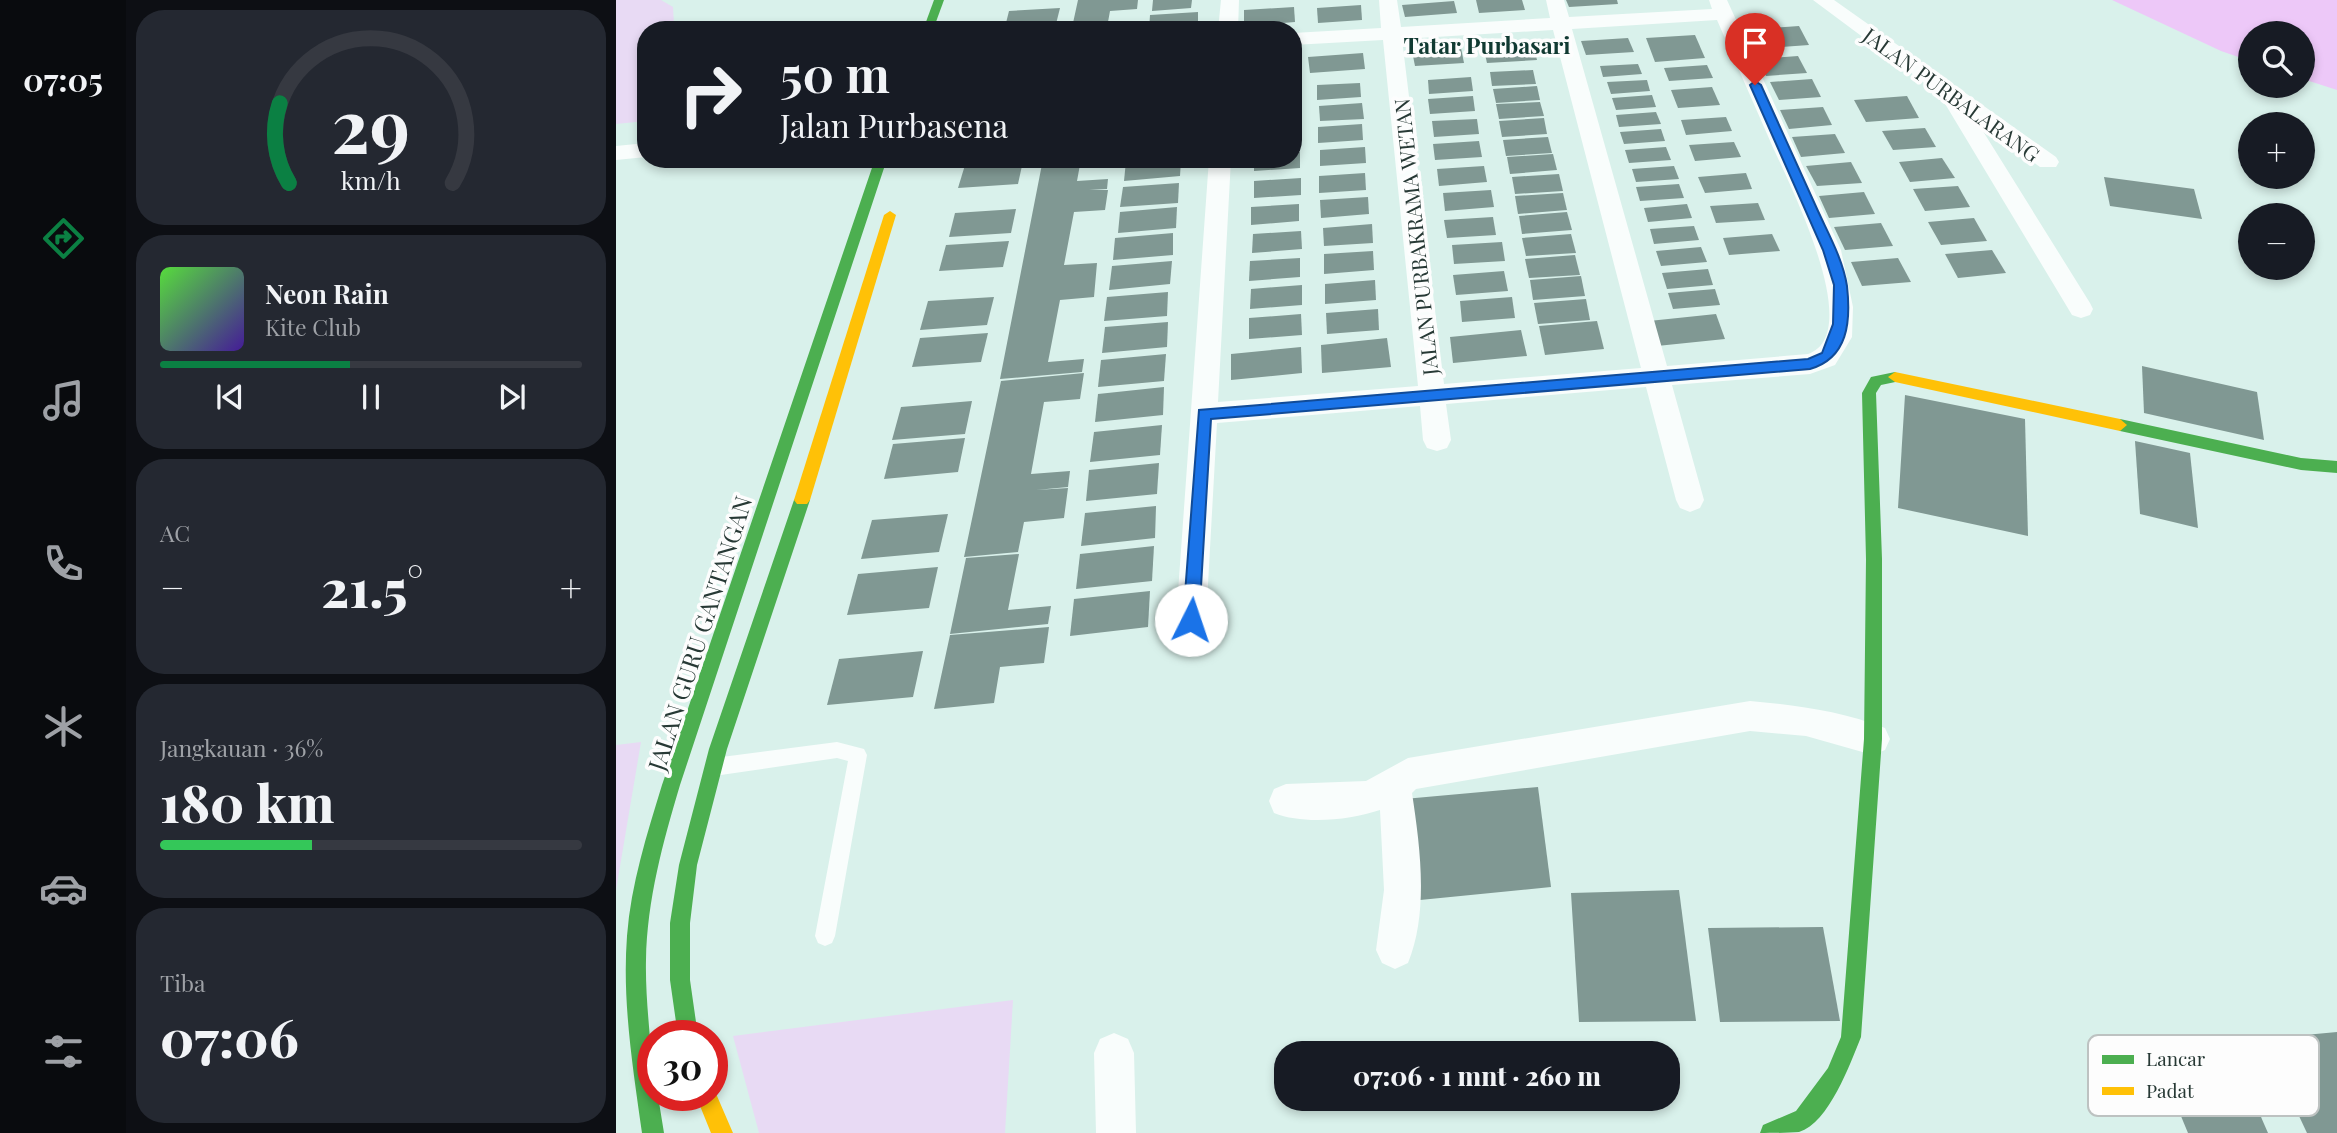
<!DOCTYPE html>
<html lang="id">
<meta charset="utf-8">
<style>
body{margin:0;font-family:"Playfair Display",serif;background:#242831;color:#f1f3f6;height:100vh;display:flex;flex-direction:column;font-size:26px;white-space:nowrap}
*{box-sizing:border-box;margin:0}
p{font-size:23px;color:#9ea1a6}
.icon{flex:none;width:38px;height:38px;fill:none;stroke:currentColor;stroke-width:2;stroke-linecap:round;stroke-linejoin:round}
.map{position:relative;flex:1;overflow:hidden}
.details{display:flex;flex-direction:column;gap:10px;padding:10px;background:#0d0f14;width:490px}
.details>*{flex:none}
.banner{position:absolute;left:21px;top:21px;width:665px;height:147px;border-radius:28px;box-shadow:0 4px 10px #0003;background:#171b24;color:#f1f3f6;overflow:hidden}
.tools{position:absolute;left:1622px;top:21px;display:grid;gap:14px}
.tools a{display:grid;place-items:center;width:77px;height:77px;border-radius:50%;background:#171b24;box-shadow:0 4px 10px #0003;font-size:35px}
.speed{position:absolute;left:21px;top:1020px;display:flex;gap:14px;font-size:35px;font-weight:700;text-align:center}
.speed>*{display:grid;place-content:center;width:91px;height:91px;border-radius:50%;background:#171b24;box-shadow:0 4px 10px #0003;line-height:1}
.speed .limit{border:10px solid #d22;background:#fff;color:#111}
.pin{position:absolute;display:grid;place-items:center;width:60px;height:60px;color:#fff;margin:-72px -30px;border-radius:50% 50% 50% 0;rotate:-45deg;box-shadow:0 0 7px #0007}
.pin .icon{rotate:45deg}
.me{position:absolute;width:77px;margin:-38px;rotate:4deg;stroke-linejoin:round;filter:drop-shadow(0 0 5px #0008)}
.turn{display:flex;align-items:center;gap:24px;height:147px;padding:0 28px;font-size:32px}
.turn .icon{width:91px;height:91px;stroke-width:2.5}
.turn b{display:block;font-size:49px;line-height:60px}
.big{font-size:52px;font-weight:800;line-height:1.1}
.details .card{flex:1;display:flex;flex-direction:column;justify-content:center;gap:10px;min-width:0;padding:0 24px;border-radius:28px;background:#242831}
.details .dial{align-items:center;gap:0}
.dial svg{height:182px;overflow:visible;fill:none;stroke:#363941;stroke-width:7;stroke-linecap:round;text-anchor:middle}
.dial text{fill:#f1f3f6;stroke:none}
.song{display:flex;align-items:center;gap:21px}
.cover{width:84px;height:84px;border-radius:10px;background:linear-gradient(135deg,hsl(110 70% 55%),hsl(260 70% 35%))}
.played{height:7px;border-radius:4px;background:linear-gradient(90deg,#0b8043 45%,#363941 45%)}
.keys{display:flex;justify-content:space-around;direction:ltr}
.heat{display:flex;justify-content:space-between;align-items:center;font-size:38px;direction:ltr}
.charge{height:10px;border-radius:5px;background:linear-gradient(90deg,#34c759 36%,#363941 0)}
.trip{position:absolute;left:658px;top:1041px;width:406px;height:70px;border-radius:28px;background:#171b24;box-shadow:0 4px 10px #0003;font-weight:800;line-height:70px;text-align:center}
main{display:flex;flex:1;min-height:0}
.menu{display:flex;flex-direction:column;width:126px;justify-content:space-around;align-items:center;background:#090b0e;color:#9ea1a6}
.menu .icon{width:49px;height:49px}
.menu .active{color:#0b8043}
.menu b{font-size:32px;color:#f1f3f6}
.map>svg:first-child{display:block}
.green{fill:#e8daf4}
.water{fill:#edc8f8}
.building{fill:#809893}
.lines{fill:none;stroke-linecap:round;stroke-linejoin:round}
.lane{fill:#f9fdfc;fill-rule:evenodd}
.street{fill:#f9fdfc;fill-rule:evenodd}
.fast{fill:#4caf50;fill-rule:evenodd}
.slow{fill:#ffc107;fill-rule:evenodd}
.route{fill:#1a73e8;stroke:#114b97;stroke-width:2}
.labels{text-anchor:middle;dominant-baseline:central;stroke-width:7;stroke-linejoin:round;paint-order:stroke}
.far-street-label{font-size:21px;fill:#273935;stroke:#fdfdfd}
.far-quarter-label{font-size:23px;font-weight:bold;fill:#113a32;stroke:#fdfdfd}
.street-label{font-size:24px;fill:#273935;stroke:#fdfdfd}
.key{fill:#fdfdfd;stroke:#bdc2c1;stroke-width:2}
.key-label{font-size:19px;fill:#273935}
</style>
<main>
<nav class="menu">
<b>07:05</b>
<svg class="icon active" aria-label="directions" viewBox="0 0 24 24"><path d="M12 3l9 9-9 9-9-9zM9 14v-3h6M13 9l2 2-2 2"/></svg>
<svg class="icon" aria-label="music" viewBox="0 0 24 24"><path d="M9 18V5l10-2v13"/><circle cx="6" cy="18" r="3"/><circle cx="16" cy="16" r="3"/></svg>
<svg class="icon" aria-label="phone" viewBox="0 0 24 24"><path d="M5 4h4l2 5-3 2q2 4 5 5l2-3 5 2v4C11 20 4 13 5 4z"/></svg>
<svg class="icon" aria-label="climate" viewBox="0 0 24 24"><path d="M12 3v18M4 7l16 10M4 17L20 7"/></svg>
<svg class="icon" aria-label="car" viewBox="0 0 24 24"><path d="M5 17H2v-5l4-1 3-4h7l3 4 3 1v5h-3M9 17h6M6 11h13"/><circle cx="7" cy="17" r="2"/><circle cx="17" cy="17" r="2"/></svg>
<svg class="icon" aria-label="filters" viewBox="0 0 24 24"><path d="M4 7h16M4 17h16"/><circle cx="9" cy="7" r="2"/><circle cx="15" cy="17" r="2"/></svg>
</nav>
<section class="details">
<div class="card dial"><svg viewBox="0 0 100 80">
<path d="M14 69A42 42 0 1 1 86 69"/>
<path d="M14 69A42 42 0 0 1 10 34" stroke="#0b8043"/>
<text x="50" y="56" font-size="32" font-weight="700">29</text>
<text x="50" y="72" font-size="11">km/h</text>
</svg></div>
<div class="card">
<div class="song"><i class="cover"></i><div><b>Neon Rain</b><p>Kite Club</p></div></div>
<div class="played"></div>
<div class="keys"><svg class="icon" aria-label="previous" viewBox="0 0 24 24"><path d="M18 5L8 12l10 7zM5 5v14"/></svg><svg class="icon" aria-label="pause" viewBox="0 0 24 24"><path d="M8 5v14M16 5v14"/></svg><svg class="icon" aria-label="next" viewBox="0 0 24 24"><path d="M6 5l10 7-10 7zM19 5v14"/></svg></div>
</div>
<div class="card"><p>AC</p>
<div class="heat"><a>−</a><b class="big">21.5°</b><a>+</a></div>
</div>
<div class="card"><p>Jangkauan · 36%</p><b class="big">180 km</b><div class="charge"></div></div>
<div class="card"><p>Tiba</p><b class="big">07:06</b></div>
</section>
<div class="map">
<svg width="1721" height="1133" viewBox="0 0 1721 1133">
<rect width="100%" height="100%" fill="#d9f1eb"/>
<g class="green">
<path d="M0,0H45L57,7L58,25L113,24L111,30H30V121L0,124Z"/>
<path d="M25,742L0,890V745Z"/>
<path d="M397,1000L389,1133H143L117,1036Z"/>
</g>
<path class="water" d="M1496,0H1721V90L1687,79V33H1634V61L1605,51Z"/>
<g class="building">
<path d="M462,0H522L521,9L494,11L492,22L457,23Z"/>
<path d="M537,0H576L575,8L536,11Z"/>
<path d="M860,0H906L909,10L863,13Z"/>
<path d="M950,0H1001L1002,4L953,7Z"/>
<path d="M838,1L841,13L789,17L786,5Z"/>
<path d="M745,5L746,20L702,23L701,8Z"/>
<path d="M678,7L679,22L628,26V10Z"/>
<path d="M444,8L440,24L389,27L393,11Z"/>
<path d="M582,12V28L533,30L534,15Z"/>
<path d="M492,24L491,30H456L457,26Z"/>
<path d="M1183,26L1193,45L1138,49L1129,30Z"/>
<path d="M1079,35L1089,58L1039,62L1030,38Z"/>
<path d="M1012,38L1018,52L970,55L965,41Z"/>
<path d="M917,43L921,60L871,63L867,46Z"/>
<path d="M845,48L848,63L799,66L796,51Z"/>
<path d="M747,53L749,69L694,73L692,57Z"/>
<path d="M1182,56L1191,73L1150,76L1142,59Z"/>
<path d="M1022,64L1026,74L987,77L984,66Z"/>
<path d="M1091,65L1097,78L1053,81L1048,68Z"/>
<path d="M917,70L920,84L876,86L874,72Z"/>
<path d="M855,77L857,91L813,94L812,80Z"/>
<path d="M1196,79L1205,97L1163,100L1154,82Z"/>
<path d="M1031,80L1034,91L995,94L991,82Z"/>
<path d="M744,83L745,97L701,100V85Z"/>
<path d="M921,86L924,100L880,103L877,89Z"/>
<path d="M1096,87L1104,105L1062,108L1055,90Z"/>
<path d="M1036,95L1040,107L1000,110L996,98Z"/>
<path d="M857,96L859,111L814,114L812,99Z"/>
<path d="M1291,96L1303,118L1250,122L1238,100Z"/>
<path d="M924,102L928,116L883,119L880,104Z"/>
<path d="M746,103L748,119L704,121L703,106Z"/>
<path d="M1207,107L1216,125L1173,129L1164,110Z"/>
<path d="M1040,112L1045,124L1003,127L1000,115Z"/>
<path d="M1110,117L1116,131L1070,135L1065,120Z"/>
<path d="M928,118L931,134L886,137L883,121Z"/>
<path d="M861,119L863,134L818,137L816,121Z"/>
<path d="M746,124L747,140L702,143V127Z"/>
<path d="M1309,128L1320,147L1277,150L1266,131Z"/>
<path d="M1045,129L1049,141L1008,144L1004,132Z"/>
<path d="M1219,134L1229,153L1185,157L1176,137Z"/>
<path d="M932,137L936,153L890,156L887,140Z"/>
<path d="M863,141L866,157L819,160L817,144Z"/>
<path d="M1118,142L1125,157L1079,161L1073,145Z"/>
<path d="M749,147L750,163L704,166V150Z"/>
<path d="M1050,147L1055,160L1013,163L1009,150Z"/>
<path d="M677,152H684V168L638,171V159H677Z"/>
<path d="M937,154L941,170L894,174L891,157Z"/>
<path d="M1326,158L1339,178L1294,182L1283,162Z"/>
<path d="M427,159H465L461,181L492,179L491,189L473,190H492L489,210L458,212L448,265L481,263L478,297L444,300L432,362L468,359L466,372L384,379Z"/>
<path d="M565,159L564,176L508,181L510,161Z"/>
<path d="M407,161L402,184L342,188L349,165Z"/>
<path d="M1235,162L1246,183L1201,186L1190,166Z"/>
<path d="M868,166L871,182L823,186L821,169Z"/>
<path d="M1058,166L1063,179L1020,182L1016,169Z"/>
<path d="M749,173L750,190L703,193V176Z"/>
<path d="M1130,173L1136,189L1089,193L1082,177Z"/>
<path d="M943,174L947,191L899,194L896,177Z"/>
<path d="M1488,177L1578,189L1586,219L1494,206Z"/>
<path d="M685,178V195L638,198V181Z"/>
<path d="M563,183L562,203L504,207L507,187Z"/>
<path d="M1063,184L1068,198L1024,201L1020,187Z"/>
<path d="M1342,186L1354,207L1309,211L1297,189Z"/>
<path d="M875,190L878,207L829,211L827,193Z"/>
<path d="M1248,192L1259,214L1213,218L1203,196Z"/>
<path d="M947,193L951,210L902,214L899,196Z"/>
<path d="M752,197L753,214L705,218L704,200Z"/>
<path d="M1142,203L1149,220L1100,223L1094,206Z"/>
<path d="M683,204V221L635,225V207Z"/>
<path d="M1071,204L1076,218L1032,222L1028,208Z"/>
<path d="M561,207L560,228L502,233L504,212Z"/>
<path d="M400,209L395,233L333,237L339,213Z"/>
<path d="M951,212L956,230L906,234L903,216Z"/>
<path d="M877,217L880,235L831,238L828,220Z"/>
<path d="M1358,218L1371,241L1325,245L1312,222Z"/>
<path d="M1265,223L1277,246L1229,250L1218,227Z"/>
<path d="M756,224L757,243L708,246L707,228Z"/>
<path d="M1078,226L1083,240L1038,244L1034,229Z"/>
<path d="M685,231L686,249L636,253L637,234Z"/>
<path d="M557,233V255L497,260L499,238Z"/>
<path d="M955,234L960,253L910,256L906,238Z"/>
<path d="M1156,234L1164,251L1113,255L1107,238Z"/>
<path d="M393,241L387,267L323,271L330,245Z"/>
<path d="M886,242L889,261L838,264L836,245Z"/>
<path d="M1085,247L1091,262L1045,266L1040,251Z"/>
<path d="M1376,250L1390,273L1342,278L1329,254Z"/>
<path d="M757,251L758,270L708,274V254Z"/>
<path d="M959,255L964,275L913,278L909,259Z"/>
<path d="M684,258V277L633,281L634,261Z"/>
<path d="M1282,258L1295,282L1246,286L1235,262Z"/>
<path d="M556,261L554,284L493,290L496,266Z"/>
<path d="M1092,269L1097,285L1051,289L1046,273Z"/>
<path d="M888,271L892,291L840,295L837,275Z"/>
<path d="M965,276L969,296L917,300L914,280Z"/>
<path d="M759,280L760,300L709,304V284Z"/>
<path d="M686,285V305L634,309L635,289Z"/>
<path d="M1099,289L1104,305L1057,309L1052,293Z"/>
<path d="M552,292L551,316L488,321L491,297Z"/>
<path d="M378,297L371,325L304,330L312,301Z"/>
<path d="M896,297L899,318L846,322L844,301Z"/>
<path d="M970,299L974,320L922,324L918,303Z"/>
<path d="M762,309L763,330L711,334L710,313Z"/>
<path d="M685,314L686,335L633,339V318Z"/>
<path d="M1100,314L1109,339L1041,346L1033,321Z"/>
<path d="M981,321L988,349L929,355L923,326Z"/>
<path d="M552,322L551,347L486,353L489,327Z"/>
<path d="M905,330L911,356L837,363L834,337Z"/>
<path d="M372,333L365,362L296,367L304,338Z"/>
<path d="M771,338L775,367L706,373L705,345Z"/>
<path d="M685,347L686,373L615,380V354Z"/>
<path d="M550,354L548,381L482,387L485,360Z"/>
<path d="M1526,366L1641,392L1648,440L1528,413Z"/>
<path d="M468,373L464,399L428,402L415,474L454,471L452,487L420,490L452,488L448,518L408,522L402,552L348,557L385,381Z"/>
<path d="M548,387L547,415L479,422L482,394Z"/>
<path d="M1289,395L1409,419L1412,536L1282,508Z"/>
<path d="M356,401L349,434L276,440L285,407Z"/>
<path d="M546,425L544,455L474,462L478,432Z"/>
<path d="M349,438L342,472L268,479L277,444Z"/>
<path d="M1519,441L1574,453L1582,528L1524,514Z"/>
<path d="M543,463L541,494L470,501L473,470Z"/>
<path d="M540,506L539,538L465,546L469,513Z"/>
<path d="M332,514L323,552L245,559L256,520Z"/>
<path d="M538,546L536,581L460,589L464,554Z"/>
<path d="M403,554L392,610L435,606L432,624L334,634L350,558Z"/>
<path d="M322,567L313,608L231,615L242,574Z"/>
<path d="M534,591L532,627L454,636L458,599Z"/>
<path d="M433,627L428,663L384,667L378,703L318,709L334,635Z"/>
<path d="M307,651L297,697L211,705L223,659Z"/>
<path d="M922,787L935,887L794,901L788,799Z"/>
<path d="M1063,890L1080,1021L963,1022L955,893Z"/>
<path d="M1207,927L1224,1021L1104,1022L1092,928Z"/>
<path d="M1721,1032V1133H1691L1647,1039Z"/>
<path d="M1615,1048L1652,1133H1572L1540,1056Z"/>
</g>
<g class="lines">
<path class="lane" d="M221,742L248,749L251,755L219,936L216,943L209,946L202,943L199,936L232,761L221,758L98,776L92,773L89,767L92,761L98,758Z"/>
<g class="street">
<path d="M605,0H623L622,30H602Z"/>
<path d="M763,0H781L785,27L934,18L930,0H948L953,17L1096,9L1093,0H1111L1225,250L1237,307L1236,337L1219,365L1194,374L1056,385L1088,500L1084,508L1074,512L1064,508L1060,500L1030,387L830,404L835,440L831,448L821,451L811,448L807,440L804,406L601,423L590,620L586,630L575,634L564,630L560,620L593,159H615L602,402L802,386L767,40L677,45V33L765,28ZM1101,20C1119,61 1137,102 1155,143C1171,180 1251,333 1192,354L1051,366L956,29ZM937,30L1025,368L828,384L786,39Z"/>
<path d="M1197,0H1218L1440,157L1443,162L1440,167H1424L1360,120L1474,303L1477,309L1474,315L1465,318L1456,315L1328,102L1330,99Z"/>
<path d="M30,143V157L0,160V146Z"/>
<path d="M1134,701C1180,705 1225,711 1269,728L1274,739L1269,750L1257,755L1190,736L1134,731L800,789L796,793C804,846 813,912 792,963L779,969L766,963L760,950L768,890L764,810C734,820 688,825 658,813L653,801L658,789L670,784L750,781L792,758Z"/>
<path d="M498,1033L512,1039L518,1053L520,1133H480L478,1053L484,1039Z"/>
</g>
<g class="fast">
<path d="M318,0H328L317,30H307Z"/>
<path d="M259,159H271L64,785C47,842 31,900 30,960C29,1006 37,1050 37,1096H42L48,1133H26C17,1068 6,1002 11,936C15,884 31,834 46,785Z"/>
<path d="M1279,372L1286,377L1284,381L1265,385L1260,393L1266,559V739L1245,1037C1234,1064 1213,1123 1183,1132C1172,1133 1156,1133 1144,1133L1147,1125L1180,1111L1212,1068L1225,1037L1248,739L1250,559L1246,393L1255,377Z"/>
<path d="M1504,419L1685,458L1721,461V473L1685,470L1504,431L1497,425Z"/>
<path d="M186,494L191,496L194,500L111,749L81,865L74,923V980L82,1036H62L54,980V923L63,865L93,749L178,500L181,496Z"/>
</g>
<g class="slow">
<path d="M274,211L280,215L194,500L191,504H181L178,500L268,215Z"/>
<path d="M1279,372L1504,419L1511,425L1504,431L1279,382L1272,377Z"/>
<path d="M96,1088L98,1089L117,1133H95L80,1096H96Z"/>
</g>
</g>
<path class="route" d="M1139,81L1145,85C1164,127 1183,169 1202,211C1213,235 1227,260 1231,286C1235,322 1232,358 1194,369L595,419L583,620L575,627L569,625L567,620L583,410L1192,359L1206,353L1217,324L1218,285L1207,250L1134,85Z"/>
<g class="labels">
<g class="far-street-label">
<text transform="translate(1336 94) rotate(36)">JALAN PURBALARANG</text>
<text transform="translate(799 237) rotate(-96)">JALAN PURBAKRAMA WETAN</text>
</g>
<g class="far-quarter-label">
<text x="871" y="44">Tatar Purbasari</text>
</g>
<g class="street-label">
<text transform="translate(83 633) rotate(-72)">JALAN GURU GANTANGAN</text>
</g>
</g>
<rect x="1472" y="1035" width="231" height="81" rx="10" class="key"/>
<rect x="1486" y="1055" width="32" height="9" fill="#4caf50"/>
<rect x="1486" y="1087" width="32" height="8" fill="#ffc107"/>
<g class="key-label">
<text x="1530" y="1066">Lancar</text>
<text x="1530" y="1098">Padat</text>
</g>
</svg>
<div class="tools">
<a><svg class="icon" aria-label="search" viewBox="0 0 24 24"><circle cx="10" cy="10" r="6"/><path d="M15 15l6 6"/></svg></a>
<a>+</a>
<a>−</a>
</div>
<div class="speed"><div class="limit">30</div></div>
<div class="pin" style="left:1139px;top:85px;background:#d93025"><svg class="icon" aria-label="arrive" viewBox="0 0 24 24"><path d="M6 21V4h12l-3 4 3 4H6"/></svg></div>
<svg class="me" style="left:575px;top:620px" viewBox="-20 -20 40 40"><circle r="19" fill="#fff"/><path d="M0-13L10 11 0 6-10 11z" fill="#1a73e8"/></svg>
<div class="trip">07:06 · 1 mnt · 260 m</div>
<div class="banner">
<div class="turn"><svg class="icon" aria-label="right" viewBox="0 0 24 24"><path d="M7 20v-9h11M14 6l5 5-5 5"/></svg><div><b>50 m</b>Jalan Purbasena</div></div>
</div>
</div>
</main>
